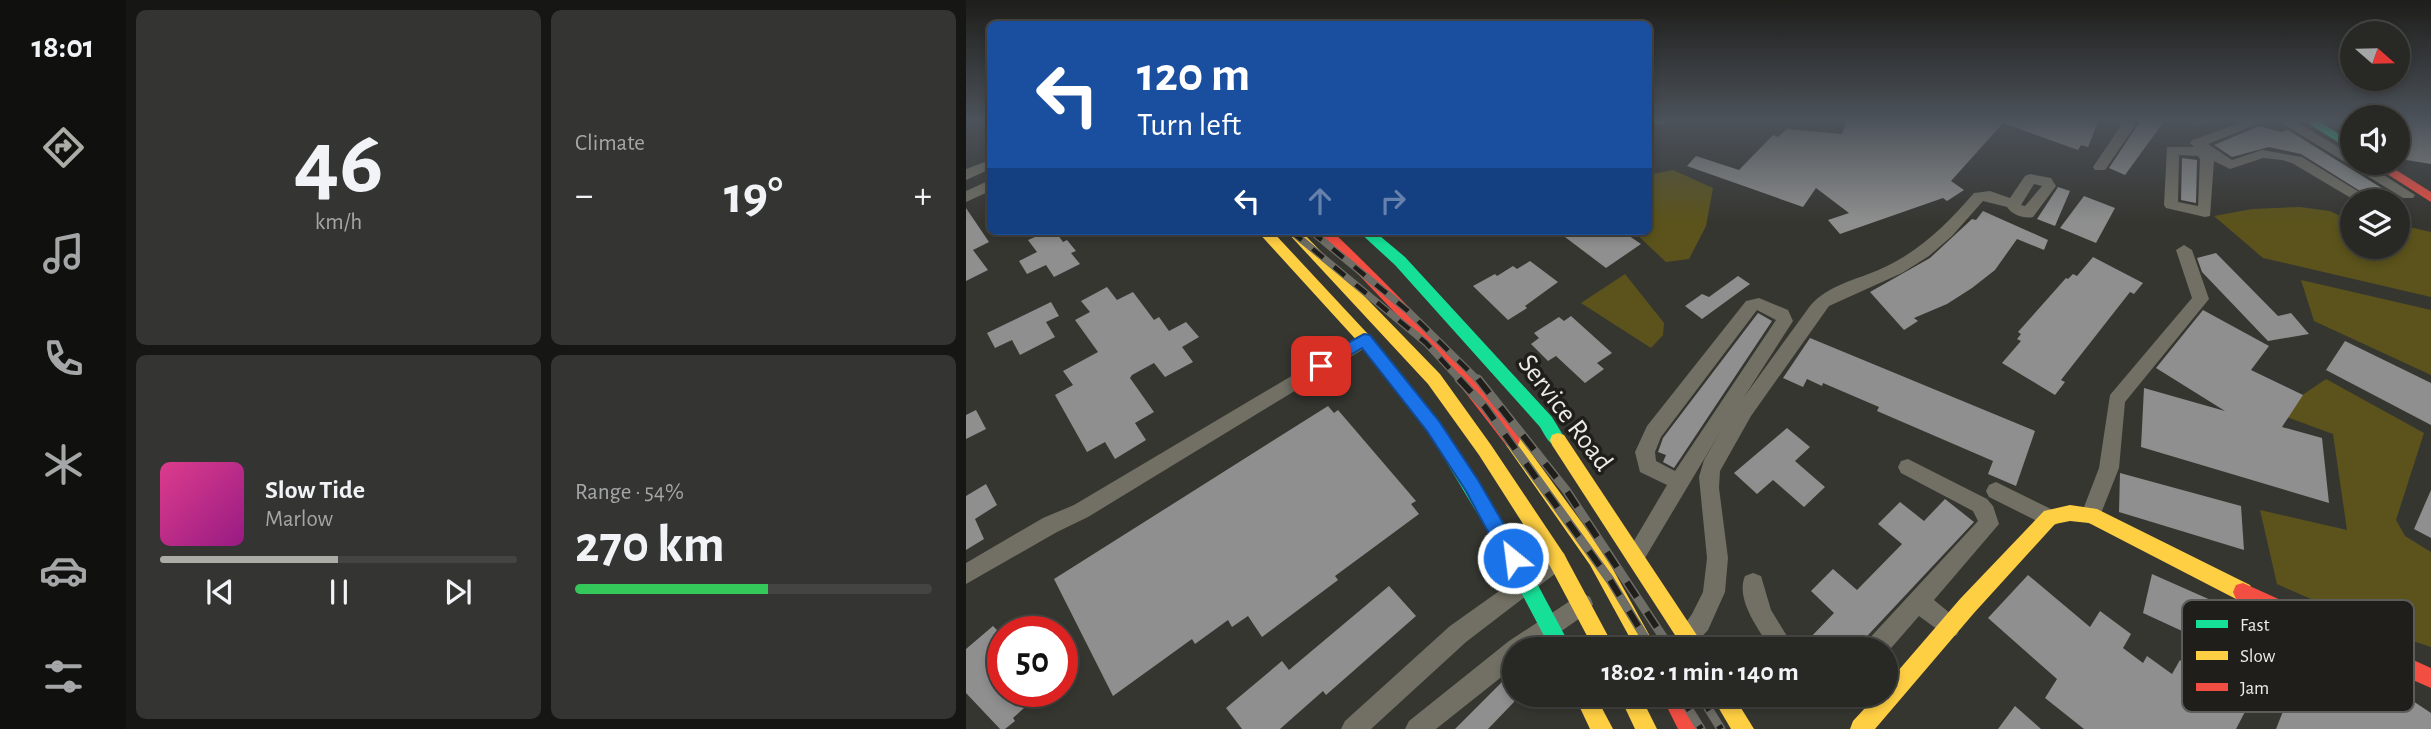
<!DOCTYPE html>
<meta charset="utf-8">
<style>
body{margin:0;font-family:"Alegreya Sans",sans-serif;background:#343432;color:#f1f3f6;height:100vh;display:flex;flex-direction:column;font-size:26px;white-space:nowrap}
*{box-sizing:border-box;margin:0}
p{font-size:23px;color:#a5a6a7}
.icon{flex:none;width:38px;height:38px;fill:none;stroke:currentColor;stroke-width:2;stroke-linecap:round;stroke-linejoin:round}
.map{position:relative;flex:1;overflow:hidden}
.panel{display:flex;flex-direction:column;gap:10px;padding:10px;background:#161614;width:840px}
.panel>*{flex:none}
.guide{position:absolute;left:21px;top:21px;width:665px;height:214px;border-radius:10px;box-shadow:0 4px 10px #0003,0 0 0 2px #444442;background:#1a4fa0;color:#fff;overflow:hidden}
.needle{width:46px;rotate:110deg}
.controls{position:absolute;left:1374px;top:21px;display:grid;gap:14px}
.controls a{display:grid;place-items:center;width:70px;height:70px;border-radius:50%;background:#282825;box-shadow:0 4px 10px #0003,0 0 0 2px #444442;font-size:35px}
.speed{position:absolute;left:21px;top:616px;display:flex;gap:14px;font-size:35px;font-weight:700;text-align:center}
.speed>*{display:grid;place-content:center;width:91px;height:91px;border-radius:50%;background:#282825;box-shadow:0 4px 10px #0003,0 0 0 2px #444442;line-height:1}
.speed .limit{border:10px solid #d22;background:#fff;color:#111}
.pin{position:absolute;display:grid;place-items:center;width:60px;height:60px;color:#fff;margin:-30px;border-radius:14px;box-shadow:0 4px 10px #0006}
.me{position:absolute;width:77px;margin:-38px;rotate:331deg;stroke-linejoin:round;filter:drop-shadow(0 0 5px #0008)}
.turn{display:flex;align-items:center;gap:24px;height:147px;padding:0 35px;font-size:32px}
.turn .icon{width:91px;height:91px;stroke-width:2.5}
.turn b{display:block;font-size:49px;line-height:60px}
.lanes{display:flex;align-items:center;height:66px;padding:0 35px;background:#0003;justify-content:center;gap:35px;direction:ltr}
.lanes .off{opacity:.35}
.big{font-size:52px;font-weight:700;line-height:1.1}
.panel .card{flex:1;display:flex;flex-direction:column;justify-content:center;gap:10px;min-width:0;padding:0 24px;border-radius:10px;background:#343432}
.panel .dial{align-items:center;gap:0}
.dial b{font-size:91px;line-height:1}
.song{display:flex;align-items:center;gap:21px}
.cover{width:84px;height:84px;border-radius:10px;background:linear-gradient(135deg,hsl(330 70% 55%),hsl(310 70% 35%))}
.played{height:7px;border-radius:4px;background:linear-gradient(90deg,#acaca7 50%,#444442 50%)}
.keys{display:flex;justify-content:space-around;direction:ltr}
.heat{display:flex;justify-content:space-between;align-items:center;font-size:38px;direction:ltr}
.charge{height:10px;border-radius:5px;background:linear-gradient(90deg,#34c759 54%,#444442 0)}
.panel .tiles{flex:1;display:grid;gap:10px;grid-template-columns:repeat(2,1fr)}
.trip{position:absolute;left:536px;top:637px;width:396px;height:70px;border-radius:35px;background:#282825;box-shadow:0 4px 10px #0003,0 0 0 2px #444442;font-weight:700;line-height:70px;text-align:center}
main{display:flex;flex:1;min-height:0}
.tab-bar{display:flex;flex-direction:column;width:126px;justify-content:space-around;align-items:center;background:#10100f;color:#a5a6a7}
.tab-bar .icon{width:49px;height:49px}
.tab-bar .active{color:#acaca7}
.tab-bar b{font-size:32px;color:#f1f3f6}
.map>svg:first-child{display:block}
.green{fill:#5b531b}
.building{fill:#8e8f8e}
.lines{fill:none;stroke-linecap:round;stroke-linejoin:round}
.street{fill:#727064;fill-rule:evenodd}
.fast{fill:#16e098;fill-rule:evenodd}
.slow{fill:#ffcf43;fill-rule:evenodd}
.jam{fill:#f24e42;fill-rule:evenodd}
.rail-far1-casing{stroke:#6e6d66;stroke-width:7}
.rail-casing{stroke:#6e6d66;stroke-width:9}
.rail-far1{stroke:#1f1e1b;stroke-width:4.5;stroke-dasharray:14;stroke-linecap:butt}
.rail{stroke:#1f1e1b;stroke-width:6;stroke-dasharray:18;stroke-linecap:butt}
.route{fill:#1a73e8;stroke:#114b97;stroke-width:2}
.labels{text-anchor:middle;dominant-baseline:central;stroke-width:7;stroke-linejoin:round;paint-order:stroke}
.street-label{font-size:28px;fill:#ecebe6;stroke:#1f1e1b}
.key{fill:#1f1e1b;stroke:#5c5c58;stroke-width:2}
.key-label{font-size:19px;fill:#ecebe6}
</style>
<main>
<nav class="tab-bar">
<b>18:01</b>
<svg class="icon active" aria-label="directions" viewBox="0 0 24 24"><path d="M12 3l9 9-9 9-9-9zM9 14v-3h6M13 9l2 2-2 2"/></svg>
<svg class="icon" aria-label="music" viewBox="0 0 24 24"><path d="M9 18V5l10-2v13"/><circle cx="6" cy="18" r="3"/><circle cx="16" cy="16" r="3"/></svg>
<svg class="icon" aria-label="phone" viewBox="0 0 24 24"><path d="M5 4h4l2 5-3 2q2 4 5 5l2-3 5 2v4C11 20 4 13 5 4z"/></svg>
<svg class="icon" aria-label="climate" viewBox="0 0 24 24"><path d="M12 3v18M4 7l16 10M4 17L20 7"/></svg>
<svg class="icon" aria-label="car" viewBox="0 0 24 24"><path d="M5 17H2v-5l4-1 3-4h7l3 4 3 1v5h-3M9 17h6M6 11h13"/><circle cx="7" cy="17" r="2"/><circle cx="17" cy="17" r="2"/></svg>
<svg class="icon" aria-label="filters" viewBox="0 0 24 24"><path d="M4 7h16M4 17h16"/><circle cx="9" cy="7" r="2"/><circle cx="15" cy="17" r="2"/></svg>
</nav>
<section class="panel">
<div class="tiles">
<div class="card dial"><b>46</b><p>km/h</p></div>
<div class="card"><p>Climate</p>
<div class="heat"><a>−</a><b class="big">19°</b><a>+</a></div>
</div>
<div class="card">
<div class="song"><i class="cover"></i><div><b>Slow Tide</b><p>Marlow</p></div></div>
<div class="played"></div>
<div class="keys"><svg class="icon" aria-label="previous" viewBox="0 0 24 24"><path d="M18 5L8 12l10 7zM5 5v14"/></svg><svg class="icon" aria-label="pause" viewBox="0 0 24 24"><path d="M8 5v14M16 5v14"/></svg><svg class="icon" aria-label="next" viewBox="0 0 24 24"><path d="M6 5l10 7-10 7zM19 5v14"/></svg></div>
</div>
<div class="card"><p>Range · 54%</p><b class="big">270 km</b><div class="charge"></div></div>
</div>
</section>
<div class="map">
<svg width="1465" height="729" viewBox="0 0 1465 729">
<rect width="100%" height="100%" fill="#363631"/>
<g class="green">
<path d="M707,170L747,188L740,226L723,259L700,262L667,231H682L683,175Z"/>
<path d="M1334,207L1364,211L1386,222V247H1432V230L1443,227L1465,232V297L1297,258L1248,216L1286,209Z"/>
<path d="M659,274L698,323L697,335L685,348L615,303Z"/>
<path d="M1335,280L1465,310V375L1348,321Z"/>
<path d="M1360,379L1458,433L1430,520L1439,536L1465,552V647L1419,632L1311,584L1294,510L1381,530L1367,434L1310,413Z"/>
</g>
<g class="building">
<path d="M881,120H1123L1132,122L1122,147L1115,145L1112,150L1037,123L985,181L998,190L981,201L977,198L874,234L862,220L883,213L850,188L837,207L721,166L730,156L773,170L807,135L812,137L821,129L876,134Z"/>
<path d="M1175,120H1199L1159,175L1143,168Z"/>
<path d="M1432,120H1465V164L1434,159Z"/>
<path d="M1293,126L1315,132L1322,130L1427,195L1410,201L1335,154L1303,147L1266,157L1248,145Z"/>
<path d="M1216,158L1231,160L1230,203L1215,200Z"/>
<path d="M1092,187L1104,191L1089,226L1071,219Z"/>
<path d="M1118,196L1149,208L1130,243L1094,228Z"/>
<path d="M0,208L23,242L7,250L22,270L0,281Z"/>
<path d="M1017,211L1082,240L1078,250L1051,239L1029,270L1006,288L981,304L948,318L952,321L938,330L904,292L964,258L1006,219L1010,220Z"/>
<path d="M83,231H89L97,242L101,240L110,251L105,253L114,264L88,277L80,265L61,274L53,261L71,252L62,240Z"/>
<path d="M591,231H656L675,244L640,268Z"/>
<path d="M1250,253L1312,316L1325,313L1343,334L1302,341L1236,272L1231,258Z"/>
<path d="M1127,257L1177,283L1168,294L1164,292L1095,380L1099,382L1089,395L1036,363L1055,341L1051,339L1055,334L1052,332L1100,278L1102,279L1107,274L1111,276Z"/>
<path d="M564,261L592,282L559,306L561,308L542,320L507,286L529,274L531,276L547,266L551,269Z"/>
<path d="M772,276L784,284L736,319L719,306L736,294L743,297Z"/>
<path d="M141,287L151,300L167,292L188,320L193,317L203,331L220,322L233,337L216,347L227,362L199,377L188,363L166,375L164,378L188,412L169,423L180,440L149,459L139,442L121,452L89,395L107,385L97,371L132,352L109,320L124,312L115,301Z"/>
<path d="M85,302L93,316L80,322L89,337L54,355L46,340L29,348L21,333Z"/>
<path d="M1237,310L1303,346L1285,370L1337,395L1316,427L1356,438L1363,503L1175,447L1178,388L1259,411L1190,368Z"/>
<path d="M792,313L806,321L708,468L697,462L700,455L692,452L697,438Z"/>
<path d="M605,316L646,353L631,363L638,369L619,383L590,356L582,361L565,344L573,338L568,333L593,317L598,321Z"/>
<path d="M844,338L1069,431L1050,486L1022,474L1027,461L911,411L913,407L857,383L856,386L841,379L837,387L817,378Z"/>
<path d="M1379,341L1465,383V425L1360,370Z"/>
<path d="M362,406L368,413L372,410L450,501L445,504L453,514L369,576L372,580L296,637L282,616L266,627L262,620L229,644L226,639L147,696L88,579Z"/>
<path d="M10,410L20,429L0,439V415Z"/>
<path d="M821,428L844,447L829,461L859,487L838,507L807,480L791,494L768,473Z"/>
<path d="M1154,473L1275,506L1278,550L1153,512Z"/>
<path d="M20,484L31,505L9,519L18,539L0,550V496Z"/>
<path d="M1465,490V538L1448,529Z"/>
<path d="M979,499L1008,522L889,649H850L841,641L868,613L845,591L867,569L891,590L936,544L912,524L934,502L958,521Z"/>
<path d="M1186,574L1247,601L1240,642L1177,613Z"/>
<path d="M1062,575L1124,627L1134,611L1165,634L1157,648L1177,663L1181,656L1206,674L1214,660L1281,708L1270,729H1118L1079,698L1091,679L1022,618Z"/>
<path d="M423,586L450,616L360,695L357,691L314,729H276L260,708L316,661L323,670Z"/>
<path d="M27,626L37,636L26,645L37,656V691H77L47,718L49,721L39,729H34L0,693V649Z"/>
<path d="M1344,643L1391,664L1465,713V729H1310Z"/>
<path d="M540,678L548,686V702L522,729H489Z"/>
<path d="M1049,706L1075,729H1032Z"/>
</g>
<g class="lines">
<g class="street">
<path d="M858,120H874L875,121L868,125Z"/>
<path d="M1155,120H1168V127L1139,170H1129L1127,167L1154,127Z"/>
<path d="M1214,120H1250C1242,126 1222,126 1214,120Z"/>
<path d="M1283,120H1301L1242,144L1266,160L1296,150L1336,157L1408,201H1390L1326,163L1316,160L1297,158L1264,169L1248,161L1244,216L1239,217L1200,208L1198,205L1201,147H1228L1224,143L1226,140ZM1213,155L1232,156L1234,159L1232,206L1212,202Z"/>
<path d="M1311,120H1327L1386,155V163H1399L1449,195L1447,198H1437Z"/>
<path d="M24,160V169L0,180V169Z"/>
<path d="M1064,174L1085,178L1090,186L1067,217C1059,219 1046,215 1041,207L1017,201L986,236L963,256L936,273L863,306L785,416L754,471L753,488L762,558L759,592L742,630L730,643L722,646L714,643L711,635L726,614L737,592L741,558L733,477L738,460L756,429L676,563L669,566L662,563L659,556L701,485L674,472L669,452L681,426L780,301L793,298L822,310L827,321L778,397L844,306C863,283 896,279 921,266C956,249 983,222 1008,193L1024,191L1044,198L1059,176ZM1068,184L1076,186L1059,206L1055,205ZM791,310L810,320L709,471L690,461L689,452L695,437Z"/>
<path d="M24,180V191L0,202V191Z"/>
<path d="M1218,245L1226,250L1243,299L1159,402L1153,468L1132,521L1125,524L1118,521L1115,515L1133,468L1144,395L1226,298L1210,250Z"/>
<path d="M398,333L404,335L407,340L404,345L122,517L91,532L0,584V563L77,518L108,505Z"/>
<path d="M942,459L1021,499L1027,506L1033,524L968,600L991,619L994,627L991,635L983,638L953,616L919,655V649H898L901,641L1012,521L1007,511L935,473L932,467L935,461Z"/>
<path d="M1030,482L1091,512L1094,518L1091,524L1084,527L1077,524L1023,497L1020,491L1023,485Z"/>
<path d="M591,550L598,553L601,560L598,567L500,642L405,729H375L379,721L484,626Z"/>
<path d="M787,573L795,576L805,610L829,649H805C793,630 769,599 779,576Z"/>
<path d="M616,593L624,597L627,604L624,611L570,649H548V667L470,729H439L443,721L543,641Z"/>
</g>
<g class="fast">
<path d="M682,120H703L697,124H682Z"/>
<path d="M1337,120H1351L1386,142V151Z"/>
<path d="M392,231H408L439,257L586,417L600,440L598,445C585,450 580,437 574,427L429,265Z"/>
<path d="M472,426L478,428L543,531L606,649H585L529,543L466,438L464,433L466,428Z"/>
</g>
<g class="slow">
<path d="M291,231H306L414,347L478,428L480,433L478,438L472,440L466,438L404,355Z"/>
<path d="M320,231H335L474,374L525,445L598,554L649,649H628L584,566L513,455L462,384Z"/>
<path d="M546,433L552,435L638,553L691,649H670L624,565L540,445L538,440L540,435Z"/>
<path d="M592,433L598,435L740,649H718L586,445L584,440L586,435Z"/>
<path d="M1104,505L1131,509L1284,585L1287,592L1284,599L1277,601L1270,599L1123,523L1104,521L1089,524L1008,613L909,729H884L887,721L911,695H919V686L994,599L1078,511Z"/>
<path d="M608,695H629L647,729H624Z"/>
<path d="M653,695H674L691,729H669Z"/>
<path d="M745,695H767L788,729H765Z"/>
</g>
<g class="jam">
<path d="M1404,163H1419L1465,192V202Z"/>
<path d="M351,231H366C433,295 497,361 552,435L554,440L552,445L546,447L540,445L475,361Z"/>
<path d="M1277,583L1465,668V688L1320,624L1270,599L1267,592L1270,585Z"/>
<path d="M695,695H716L735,729H712Z"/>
</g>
<g class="rail-far1-casing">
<g id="rail-far1">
<path d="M325,231L460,343L495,381"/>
<path d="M345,231L442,311L513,381"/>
</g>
</g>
<g class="rail-casing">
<g id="rail">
<path d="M493,379L519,407L644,580L686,649"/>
<path d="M512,379L600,490L705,649"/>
<path d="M714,695L735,729"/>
<path d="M734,695L755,729"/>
</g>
</g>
<use href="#rail-far1" class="rail-far1"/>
<use href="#rail" class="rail"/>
</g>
<linearGradient id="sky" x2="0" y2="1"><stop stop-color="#1e1e1b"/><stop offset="0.54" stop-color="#4c525a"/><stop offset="1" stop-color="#4c525a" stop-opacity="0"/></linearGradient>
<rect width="1465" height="222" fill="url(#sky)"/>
<path class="route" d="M398,334L404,335L473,421L512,480L554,552L557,558L554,565L547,567L540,565L500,491L461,431L396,348L360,370H349L347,366L349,361Z"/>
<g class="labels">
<g class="street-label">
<text transform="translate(599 413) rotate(53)">Service Road</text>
</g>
</g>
<rect x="1216" y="600" width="232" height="112" rx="10" class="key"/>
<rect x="1230" y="620" width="32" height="8" fill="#16e098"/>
<rect x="1230" y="651" width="32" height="9" fill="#ffcf43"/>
<rect x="1230" y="683" width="32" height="8" fill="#f24e42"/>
<g class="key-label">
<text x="1274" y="631">Fast</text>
<text x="1274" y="662">Slow</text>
<text x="1274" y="694">Jam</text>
</g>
</svg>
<div class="controls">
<a><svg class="needle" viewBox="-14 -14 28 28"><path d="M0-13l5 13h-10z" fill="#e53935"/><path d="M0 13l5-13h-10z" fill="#a5a6a7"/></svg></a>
<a><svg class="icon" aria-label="sound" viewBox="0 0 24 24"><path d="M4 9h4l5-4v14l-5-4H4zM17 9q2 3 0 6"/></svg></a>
<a><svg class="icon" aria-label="layers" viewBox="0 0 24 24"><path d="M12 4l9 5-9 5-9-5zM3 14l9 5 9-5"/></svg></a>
</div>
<div class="speed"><div class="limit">50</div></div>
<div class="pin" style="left:355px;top:366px;background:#d93025"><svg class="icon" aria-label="arrive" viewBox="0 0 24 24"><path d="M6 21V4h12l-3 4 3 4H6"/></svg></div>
<svg class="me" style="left:547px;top:558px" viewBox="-20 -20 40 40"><circle r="17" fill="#1a73e8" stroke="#fff" stroke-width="3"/><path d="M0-11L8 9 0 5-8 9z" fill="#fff"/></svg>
<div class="trip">18:02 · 1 min · 140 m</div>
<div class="guide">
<div class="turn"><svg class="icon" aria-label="left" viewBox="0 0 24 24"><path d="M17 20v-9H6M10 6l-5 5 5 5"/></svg><div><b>120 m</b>Turn left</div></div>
<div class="lanes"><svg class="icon" aria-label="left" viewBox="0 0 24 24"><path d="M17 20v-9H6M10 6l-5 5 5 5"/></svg><svg class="icon off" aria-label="ahead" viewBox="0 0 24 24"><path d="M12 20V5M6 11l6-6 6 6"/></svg><svg class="icon off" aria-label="right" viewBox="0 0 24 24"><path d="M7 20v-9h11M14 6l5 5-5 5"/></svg></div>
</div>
</div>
</main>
